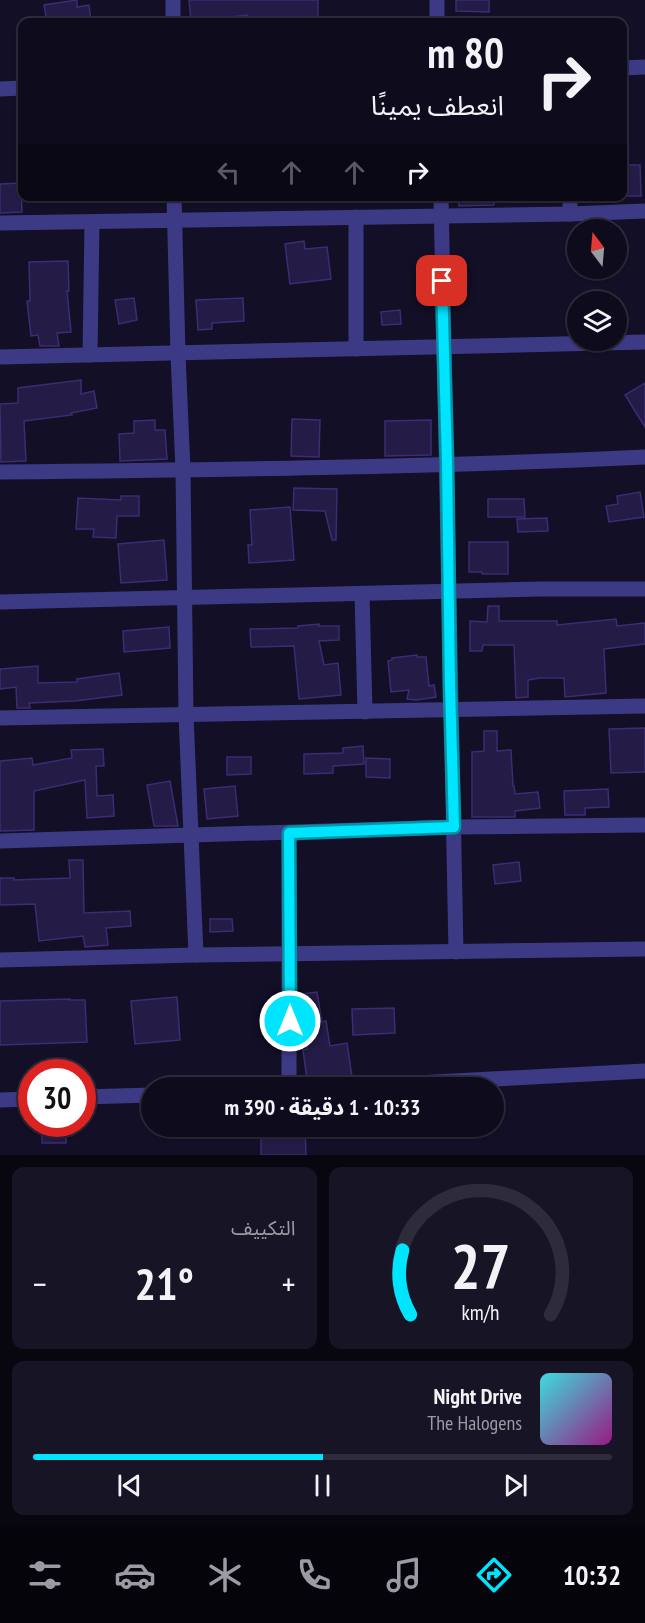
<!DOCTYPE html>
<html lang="ar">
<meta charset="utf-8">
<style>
body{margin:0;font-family:"PT Sans Narrow","Noto Sans Arabic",sans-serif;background:#171425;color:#f1f3f6;direction:rtl;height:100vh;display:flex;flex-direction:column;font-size:22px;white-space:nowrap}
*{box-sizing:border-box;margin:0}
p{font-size:20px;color:#9b9ba3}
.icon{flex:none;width:33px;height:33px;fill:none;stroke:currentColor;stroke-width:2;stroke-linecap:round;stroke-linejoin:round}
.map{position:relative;height:1155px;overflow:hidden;direction:ltr}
.drawer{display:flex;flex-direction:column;gap:12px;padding:12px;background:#08060f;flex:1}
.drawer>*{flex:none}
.banner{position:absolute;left:18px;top:18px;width:609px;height:183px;border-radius:12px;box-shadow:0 2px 4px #0004,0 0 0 2px #2e2b3b;direction:rtl;background:#0e0b1c;color:#f1f3f6;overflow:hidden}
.needle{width:39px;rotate:344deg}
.buttons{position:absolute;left:567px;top:219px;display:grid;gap:12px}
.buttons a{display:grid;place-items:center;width:60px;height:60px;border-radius:50%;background:#0e0b1c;box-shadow:0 2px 4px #0004,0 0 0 2px #2e2b3b;font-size:30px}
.speed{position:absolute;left:18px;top:1059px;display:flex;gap:12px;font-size:30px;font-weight:700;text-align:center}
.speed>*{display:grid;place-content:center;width:78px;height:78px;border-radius:50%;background:#0e0b1c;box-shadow:0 2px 4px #0004,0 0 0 2px #2e2b3b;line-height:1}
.speed .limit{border:9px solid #d22;background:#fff;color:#111}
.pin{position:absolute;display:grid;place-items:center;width:51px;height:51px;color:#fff;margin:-26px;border-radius:12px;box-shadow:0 3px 9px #0006}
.me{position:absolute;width:66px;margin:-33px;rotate:0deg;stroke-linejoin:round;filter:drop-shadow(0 0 4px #0008)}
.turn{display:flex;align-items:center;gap:21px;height:126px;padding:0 24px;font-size:27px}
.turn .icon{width:78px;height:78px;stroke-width:2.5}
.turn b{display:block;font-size:42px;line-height:51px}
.lanes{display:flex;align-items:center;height:57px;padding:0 24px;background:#0003;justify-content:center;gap:30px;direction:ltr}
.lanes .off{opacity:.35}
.big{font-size:45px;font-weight:700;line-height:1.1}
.drawer .card{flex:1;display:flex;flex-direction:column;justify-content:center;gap:9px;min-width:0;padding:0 21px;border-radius:12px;background:#171425}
.drawer .dial{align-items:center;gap:0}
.dial svg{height:156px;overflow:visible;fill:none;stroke:#2e2b3b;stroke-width:7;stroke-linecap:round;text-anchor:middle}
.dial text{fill:#f1f3f6;stroke:none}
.song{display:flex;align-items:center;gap:18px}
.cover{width:72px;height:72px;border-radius:9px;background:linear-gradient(135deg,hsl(180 70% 55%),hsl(310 70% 35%))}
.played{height:6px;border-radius:3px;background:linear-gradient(90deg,#00e5ff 50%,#2e2b3b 50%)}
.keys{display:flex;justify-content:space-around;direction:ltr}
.heat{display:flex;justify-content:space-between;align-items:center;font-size:33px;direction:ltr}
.drawer .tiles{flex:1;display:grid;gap:12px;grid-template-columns:1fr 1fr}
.card:last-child{grid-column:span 2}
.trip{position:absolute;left:141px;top:1077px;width:363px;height:60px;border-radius:30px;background:#0e0b1c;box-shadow:0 2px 4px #0004,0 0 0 2px #2e2b3b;font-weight:700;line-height:60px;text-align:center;direction:rtl}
.menu{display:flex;height:96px;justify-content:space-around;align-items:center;background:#06040b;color:#9b9ba3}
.menu .icon{width:42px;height:42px}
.menu .selected{color:#00e5ff}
.menu b{font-size:27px;color:#f1f3f6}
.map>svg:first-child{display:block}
.building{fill:#241b47;stroke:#3b2d73;stroke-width:1.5}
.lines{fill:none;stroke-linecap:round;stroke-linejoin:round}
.minor{stroke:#3d3a85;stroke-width:15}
.route-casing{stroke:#0095a6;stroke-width:15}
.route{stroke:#00e5ff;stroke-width:10}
</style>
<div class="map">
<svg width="645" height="1155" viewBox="0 0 645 1155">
<rect width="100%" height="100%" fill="#130f26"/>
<g class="building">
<path d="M77,0V7L89,5L91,21L47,22L44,5Z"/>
<path d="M189,0H318V17L267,19V22H247V15L191,21Z"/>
<path d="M456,0H489V12L456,11Z"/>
<path d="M622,165H640L641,196H622Z"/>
<path d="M21,183L22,212L0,213V184Z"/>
<path d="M459,196H494V205L459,206Z"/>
<path d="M304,241L305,249L327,247L331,279L290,284L285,244Z"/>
<path d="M68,261L69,291H67L71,332L57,333L59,346H40L38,335L31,336L27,301H30L29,262Z"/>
<path d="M134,298L137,320L119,324L115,300Z"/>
<path d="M243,298L244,321L212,323V329L198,330L196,300Z"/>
<path d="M400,310L401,324L382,325L381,312Z"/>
<path d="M81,380V394L94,391L97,408L71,413L72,415L24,421L26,461L1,462L0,404L18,403V388Z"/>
<path d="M645,383V427L625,395Z"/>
<path d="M292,419L320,420L319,457L291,456Z"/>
<path d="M155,420V430H165L167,459L120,461L119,434L134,433V421Z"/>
<path d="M431,420V455L385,456V421Z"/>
<path d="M294,488L337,489L336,540H332L325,511L293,510Z"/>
<path d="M640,492L644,517L609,522L606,506L618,504L617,496Z"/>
<path d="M121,496H139V516H117L116,538L93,537L94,529H76L78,498L121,500Z"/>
<path d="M488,499H524L525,517H488Z"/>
<path d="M290,507L294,560L249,563L248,545H252L250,510Z"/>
<path d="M547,518L548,531L518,532L517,519Z"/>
<path d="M164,540L167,580L121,583L118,544Z"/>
<path d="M469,542H508V574H482V572H469Z"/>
<path d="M488,606H499V621H557V625L616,619L617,626L645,623V644L604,649L606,693L565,697L564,678H540L528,680V697L516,698L514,645H483L482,651H470V621L487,622Z"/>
<path d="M319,624V626H339V640L319,641L324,665L338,663L341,695L299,699L294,646L251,647L250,629L298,628V626Z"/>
<path d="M169,627L170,648L124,652L123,631Z"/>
<path d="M417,655V657H426L429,686L434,685L436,697L416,700L407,699L409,690L391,692L388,661L392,660V658Z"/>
<path d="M38,666V683L77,682V679L119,673L122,695L75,701L29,703L30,708H17L16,687L0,689V669Z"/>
<path d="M645,728V772L611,773L609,729Z"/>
<path d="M484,731H497V751L511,750L513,786H514L515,794L538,792L540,808L515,811V817H472V752L484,751Z"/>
<path d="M363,746L364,764L333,766V773L304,774V754L343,753V748Z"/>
<path d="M103,749L104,766H96L97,796L113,795L114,816L87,818L85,780L34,791V830L0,831V761L32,758L33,765L72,758L71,750Z"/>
<path d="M227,757H251V774L227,775Z"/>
<path d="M366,758L390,759V778L366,777Z"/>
<path d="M170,781L178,826H154L147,785Z"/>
<path d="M235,786L238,816L207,819L204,789Z"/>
<path d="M608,789L609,807L585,808V815H565L564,791Z"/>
<path d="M69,860H83L84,913L130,911L131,926L106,928L108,945L85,947L83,936L39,941L35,904L0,905V878H14V880L70,878Z"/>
<path d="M519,862L521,881L495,884L493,865Z"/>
<path d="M210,919H232L233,931L210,932Z"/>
<path d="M317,992L322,1022L326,1021L330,1046L347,1043L352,1077L322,1078L317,1080L314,1086L308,1087L303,1050L307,1049L303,1017L307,1016L303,994Z"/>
<path d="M177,997L180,1040L135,1044L131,1001Z"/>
<path d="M70,999V1000H85L87,1042L0,1045V1001Z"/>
<path d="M394,1008L395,1033L353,1035L352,1009Z"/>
<path d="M261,1126H305L306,1155H261Z"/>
<path d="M42,1127L66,1128V1143H42Z"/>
</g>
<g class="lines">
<g class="minor">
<path d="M173,0V22"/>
<path d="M437,0V22"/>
<path d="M622,68L645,67"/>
<path d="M0,89L22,88"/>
<path d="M174,196L178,354L183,470L186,715L196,955"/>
<path d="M441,196L456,952"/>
<path d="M570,196V214"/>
<path d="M0,223L570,214L645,211"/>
<path d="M356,349V217"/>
<path d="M90,355L92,222"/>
<path d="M0,357L645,342"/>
<path d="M0,472C215,470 430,467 645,457"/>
<path d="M362,594L365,712"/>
<path d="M0,602L540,589H645"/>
<path d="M0,718L645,706"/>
<path d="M289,833V1088"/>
<path d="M0,841L454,827L645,825"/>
<path d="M0,960L196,955L645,949"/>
<path d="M323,1088L645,1071"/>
<path d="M82,1097L152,1095"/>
<path d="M0,1100L32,1099"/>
</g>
</g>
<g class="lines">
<g class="route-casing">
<path id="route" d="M290,1021L289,833L454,827L450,686L447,464L442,281"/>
</g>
<use href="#route" class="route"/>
</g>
</svg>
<div class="buttons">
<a><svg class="needle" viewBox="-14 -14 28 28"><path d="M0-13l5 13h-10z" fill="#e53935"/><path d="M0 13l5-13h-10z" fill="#9b9ba3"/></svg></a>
<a><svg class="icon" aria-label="layers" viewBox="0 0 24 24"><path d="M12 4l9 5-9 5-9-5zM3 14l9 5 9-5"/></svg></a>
</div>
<div class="speed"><div class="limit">30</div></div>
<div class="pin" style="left:442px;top:281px;background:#d93025"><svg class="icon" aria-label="arrive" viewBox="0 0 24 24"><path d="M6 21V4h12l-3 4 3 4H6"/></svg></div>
<svg class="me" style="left:290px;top:1021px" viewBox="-20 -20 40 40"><circle r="17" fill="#00e5ff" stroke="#fff" stroke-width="3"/><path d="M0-11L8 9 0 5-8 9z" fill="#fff"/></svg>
<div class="trip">10:33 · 1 دقيقة · 390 m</div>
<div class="banner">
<div class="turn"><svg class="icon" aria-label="right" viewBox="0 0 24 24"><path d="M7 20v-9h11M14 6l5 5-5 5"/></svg><div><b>80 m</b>انعطف يمينًا</div></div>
<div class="lanes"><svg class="icon off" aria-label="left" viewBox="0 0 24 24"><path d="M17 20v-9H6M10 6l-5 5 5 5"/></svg><svg class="icon off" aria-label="ahead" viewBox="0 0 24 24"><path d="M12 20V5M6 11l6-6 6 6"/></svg><svg class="icon off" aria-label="ahead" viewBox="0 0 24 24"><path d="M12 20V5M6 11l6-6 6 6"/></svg><svg class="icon" aria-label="right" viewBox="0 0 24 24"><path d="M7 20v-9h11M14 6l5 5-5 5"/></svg></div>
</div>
</div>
<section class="drawer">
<div class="tiles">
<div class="card dial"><svg viewBox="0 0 100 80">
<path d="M14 69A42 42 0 1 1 86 69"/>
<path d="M14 69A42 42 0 0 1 10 36" stroke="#00e5ff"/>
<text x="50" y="56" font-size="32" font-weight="700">27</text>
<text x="50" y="72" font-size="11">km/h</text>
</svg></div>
<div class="card"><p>التكييف</p>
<div class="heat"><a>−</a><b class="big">21°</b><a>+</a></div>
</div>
<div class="card">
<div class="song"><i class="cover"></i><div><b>Night Drive</b><p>The Halogens</p></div></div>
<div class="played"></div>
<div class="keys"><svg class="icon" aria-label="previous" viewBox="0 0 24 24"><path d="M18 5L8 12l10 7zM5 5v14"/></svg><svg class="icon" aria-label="pause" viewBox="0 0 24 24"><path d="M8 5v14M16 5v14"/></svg><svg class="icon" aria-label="next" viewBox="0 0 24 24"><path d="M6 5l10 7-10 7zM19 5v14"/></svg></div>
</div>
</div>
</section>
<nav class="menu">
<b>10:32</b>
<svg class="icon selected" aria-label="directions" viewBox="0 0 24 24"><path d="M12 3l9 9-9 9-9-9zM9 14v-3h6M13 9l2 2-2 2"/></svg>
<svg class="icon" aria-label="music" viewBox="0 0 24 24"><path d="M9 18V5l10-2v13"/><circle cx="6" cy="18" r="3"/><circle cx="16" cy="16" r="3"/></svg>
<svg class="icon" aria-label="phone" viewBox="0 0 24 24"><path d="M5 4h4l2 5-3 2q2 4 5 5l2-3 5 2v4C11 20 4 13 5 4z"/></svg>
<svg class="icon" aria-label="climate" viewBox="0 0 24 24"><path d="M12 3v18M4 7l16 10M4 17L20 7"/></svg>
<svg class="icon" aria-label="car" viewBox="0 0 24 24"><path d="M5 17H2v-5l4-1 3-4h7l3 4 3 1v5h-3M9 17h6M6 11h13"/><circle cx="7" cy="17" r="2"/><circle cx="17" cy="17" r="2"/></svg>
<svg class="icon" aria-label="filters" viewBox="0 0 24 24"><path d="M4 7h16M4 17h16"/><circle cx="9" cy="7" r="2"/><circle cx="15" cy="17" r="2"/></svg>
</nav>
